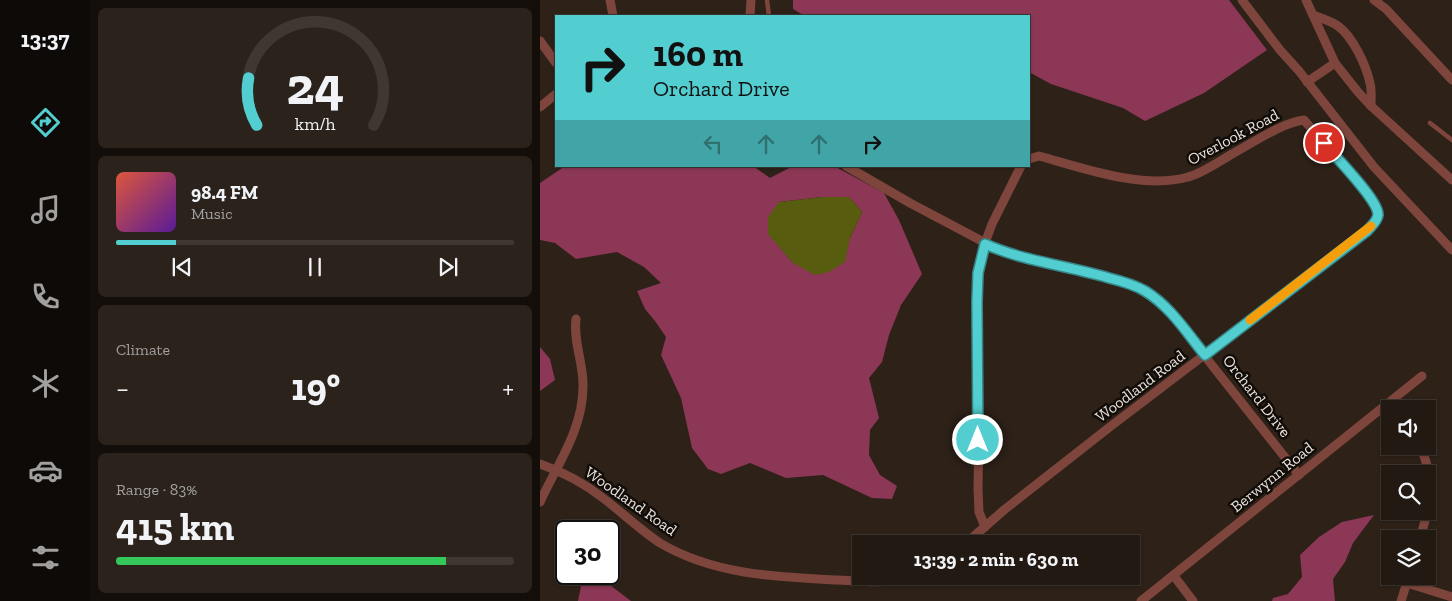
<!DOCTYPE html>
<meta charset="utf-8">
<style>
body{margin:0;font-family:"Zilla Slab",serif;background:#2a221b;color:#f1f3f6;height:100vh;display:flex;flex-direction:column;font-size:19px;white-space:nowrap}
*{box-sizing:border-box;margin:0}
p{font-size:16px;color:#a2a09f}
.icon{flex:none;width:28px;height:28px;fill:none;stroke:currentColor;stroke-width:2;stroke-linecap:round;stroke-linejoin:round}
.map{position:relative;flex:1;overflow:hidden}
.details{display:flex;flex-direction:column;gap:8px;padding:8px;background:#130e0a;width:450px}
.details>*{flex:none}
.banner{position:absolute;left:15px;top:15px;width:475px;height:152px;border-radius:0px;box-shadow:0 1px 4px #0004,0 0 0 1px #3f3832;background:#52cdd0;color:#111;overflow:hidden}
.buttons{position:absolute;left:841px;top:400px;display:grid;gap:10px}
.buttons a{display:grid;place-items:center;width:55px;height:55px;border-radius:0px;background:#221912;box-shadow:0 1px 4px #0004,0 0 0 1px #3f3832;font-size:25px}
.speed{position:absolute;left:15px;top:520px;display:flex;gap:10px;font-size:25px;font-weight:700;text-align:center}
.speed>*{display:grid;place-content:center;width:65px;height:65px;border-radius:50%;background:#221912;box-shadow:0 1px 4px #0004,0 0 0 1px #3f3832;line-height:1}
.speed .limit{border:2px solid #111;border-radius:8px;background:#fff;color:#111}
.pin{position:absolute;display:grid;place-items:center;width:42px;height:42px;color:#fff;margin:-21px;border:2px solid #fff;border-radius:50%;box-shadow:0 1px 5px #0007}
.me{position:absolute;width:55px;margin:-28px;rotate:0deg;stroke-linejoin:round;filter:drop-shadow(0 0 4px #0008)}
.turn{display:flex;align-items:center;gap:18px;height:105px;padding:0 15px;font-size:22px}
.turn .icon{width:65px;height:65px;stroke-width:2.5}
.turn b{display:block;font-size:35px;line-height:42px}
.lanes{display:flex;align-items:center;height:48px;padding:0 15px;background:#0003;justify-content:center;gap:25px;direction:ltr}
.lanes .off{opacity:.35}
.big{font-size:38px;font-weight:700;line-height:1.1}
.details .widget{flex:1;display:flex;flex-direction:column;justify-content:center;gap:8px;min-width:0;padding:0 18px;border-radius:8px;background:#2a221b}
.details .dial{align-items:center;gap:0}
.dial svg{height:130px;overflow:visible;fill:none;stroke:#3f3832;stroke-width:7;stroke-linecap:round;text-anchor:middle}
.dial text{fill:#f1f3f6;stroke:none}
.song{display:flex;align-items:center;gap:15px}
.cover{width:60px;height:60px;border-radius:8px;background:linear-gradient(135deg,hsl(10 70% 55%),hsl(270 70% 35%))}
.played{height:5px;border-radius:2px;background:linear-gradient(90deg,#52cdd0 15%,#3f3832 15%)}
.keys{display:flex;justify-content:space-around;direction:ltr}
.heat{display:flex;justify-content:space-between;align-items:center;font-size:28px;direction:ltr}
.charge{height:8px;border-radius:4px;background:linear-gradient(90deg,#34c759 83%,#3f3832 0)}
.trip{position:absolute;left:312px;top:535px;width:288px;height:50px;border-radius:0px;background:#221912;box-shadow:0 1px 4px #0004,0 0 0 1px #3f3832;font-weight:700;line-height:50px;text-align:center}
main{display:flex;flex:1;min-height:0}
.menu{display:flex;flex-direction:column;width:90px;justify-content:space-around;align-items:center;background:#0e0a07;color:#a2a09f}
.menu .icon{width:35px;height:35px}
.menu .selected{color:#52cdd0}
.menu b{font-size:22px;color:#f1f3f6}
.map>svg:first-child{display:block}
.forest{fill:#8c3755;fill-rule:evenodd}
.water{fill:#575c0f}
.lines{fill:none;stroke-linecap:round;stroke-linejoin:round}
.service{stroke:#7e453d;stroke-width:4.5}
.minor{stroke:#7e453d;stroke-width:9}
.route-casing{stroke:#358587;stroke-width:12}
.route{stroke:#52cdd0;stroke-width:9}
.slow{stroke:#f59e0b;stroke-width:9}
.labels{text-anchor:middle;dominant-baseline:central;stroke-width:5;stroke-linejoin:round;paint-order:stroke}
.street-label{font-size:16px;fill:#ebe3dd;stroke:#110c08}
</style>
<main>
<nav class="menu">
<b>13:37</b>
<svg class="icon selected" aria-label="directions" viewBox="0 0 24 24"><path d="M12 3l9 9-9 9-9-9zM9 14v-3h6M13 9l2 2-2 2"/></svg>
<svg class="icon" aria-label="music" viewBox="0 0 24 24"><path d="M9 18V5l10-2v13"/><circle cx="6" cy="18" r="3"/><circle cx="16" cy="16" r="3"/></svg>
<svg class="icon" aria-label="phone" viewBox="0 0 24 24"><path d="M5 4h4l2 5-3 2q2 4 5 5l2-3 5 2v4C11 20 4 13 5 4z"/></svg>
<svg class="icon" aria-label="climate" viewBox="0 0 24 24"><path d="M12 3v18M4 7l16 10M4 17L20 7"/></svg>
<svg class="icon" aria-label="car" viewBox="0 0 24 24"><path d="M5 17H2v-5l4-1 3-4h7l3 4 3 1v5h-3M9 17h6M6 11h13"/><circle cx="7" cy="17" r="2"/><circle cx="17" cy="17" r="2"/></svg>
<svg class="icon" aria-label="filters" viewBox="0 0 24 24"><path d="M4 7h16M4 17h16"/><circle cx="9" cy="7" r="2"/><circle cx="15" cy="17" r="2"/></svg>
</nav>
<section class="details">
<div class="widget dial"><svg viewBox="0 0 100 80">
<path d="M14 69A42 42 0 1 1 86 69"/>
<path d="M14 69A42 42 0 0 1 9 40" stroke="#52cdd0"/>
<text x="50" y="56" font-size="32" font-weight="700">24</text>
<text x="50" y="72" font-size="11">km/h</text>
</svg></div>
<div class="widget">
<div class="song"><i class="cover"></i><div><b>98.4 FM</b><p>Music</p></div></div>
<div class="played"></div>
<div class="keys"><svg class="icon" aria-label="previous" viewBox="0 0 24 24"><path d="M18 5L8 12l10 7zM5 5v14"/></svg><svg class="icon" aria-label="pause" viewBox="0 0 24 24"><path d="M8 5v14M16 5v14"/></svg><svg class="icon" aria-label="next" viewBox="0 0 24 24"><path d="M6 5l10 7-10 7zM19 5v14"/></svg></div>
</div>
<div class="widget"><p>Climate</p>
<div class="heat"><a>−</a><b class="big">19°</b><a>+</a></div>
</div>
<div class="widget"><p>Range · 83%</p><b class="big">415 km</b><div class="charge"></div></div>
</section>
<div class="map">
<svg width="912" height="601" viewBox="0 0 912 601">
<rect width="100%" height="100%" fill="#2d2118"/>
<g class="forest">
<path d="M253,0H689L727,50L664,93L605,121L583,108L511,84L489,72V16H265L253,9Z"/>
<path d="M25,166H213L230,178L253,166H294L344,193L359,220L382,274L361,305L349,335L342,362L329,378L339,418L330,430L329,455L340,475L357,486L352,499L332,498L283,475L246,478L210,463L181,474L168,469L152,448L141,398L121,355L126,337L115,321L105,309L97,291L121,283L104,267L77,252L36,259L15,243L0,240V183ZM283,197H309L322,212L310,238L253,263L229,234L239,202Z"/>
<path d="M0,347L10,359L15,380L0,391Z"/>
<path d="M834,515L813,543L805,562L793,579L795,601H732L733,598L748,594L762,577L760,555L779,537L802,522Z"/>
<path d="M70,585L91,601H38L41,586Z"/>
</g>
<path class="water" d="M283,197H309L322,212L310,238L305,262L289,272L275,275L253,263L228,234V217L239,202Z"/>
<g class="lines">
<g class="service">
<path d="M227,0L229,16"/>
<path d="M890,123L912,140"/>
</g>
<g class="minor">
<path d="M70,0L73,16"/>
<path d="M702,0L740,50L759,71L834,167L912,250"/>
<path d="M766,0L795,63L818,92L831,106L912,180"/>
<path d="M834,0L846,9L912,80"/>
<path d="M773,15C781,18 791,21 798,26C813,37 826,65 830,83C832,91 831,98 831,106"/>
<path d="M210,16L211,0"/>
<path d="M0,41L16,63"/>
<path d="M767,82L795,63"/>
<path d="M0,107L16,94"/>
<path d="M306,166L370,203L455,248L471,254L545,271L585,283L605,290L623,304L633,316L759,475"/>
<path d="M0,464C23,472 44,483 63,498C83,513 100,530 120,543C174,575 237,577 297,580C323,581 349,585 373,576"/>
<path d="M0,502C17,465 43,429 43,387C44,364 33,342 36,319"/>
<path d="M445,527L439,512L438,489L439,420L437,302L438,273L445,243L452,224L481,166"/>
<path d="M880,539C890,505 896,480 880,446"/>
<path d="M425,544L464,510L571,426L827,231C842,216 838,209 827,193L764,120C743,122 711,144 692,154C680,161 661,174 648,177C603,190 543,168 499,156L489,159"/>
<path d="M634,576L653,601"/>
<path d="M867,583L912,597"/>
<path d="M601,601L882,376"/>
<path d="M861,601L869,576"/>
</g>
</g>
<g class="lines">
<g class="route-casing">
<path id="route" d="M438,440L437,302L438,273L445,244C483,261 529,266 569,278C581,281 595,285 605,291C630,306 647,333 665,355L827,231C831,226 837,222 838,215C839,200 794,156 784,143"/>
</g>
<use href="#route" class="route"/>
<path class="slow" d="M710,320L831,226"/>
</g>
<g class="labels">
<g class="street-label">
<text transform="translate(693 137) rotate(-28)">Overlook Road</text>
<text transform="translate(600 386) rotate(-37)">Woodland Road</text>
<text transform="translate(717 396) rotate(52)">Orchard Drive</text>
<text transform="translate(732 477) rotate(-39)">Berwynn Road</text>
<text transform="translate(91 501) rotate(35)">Woodland Road</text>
</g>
</g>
</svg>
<div class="buttons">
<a><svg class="icon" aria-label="sound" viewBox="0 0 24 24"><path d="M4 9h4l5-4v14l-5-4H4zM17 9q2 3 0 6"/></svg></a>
<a><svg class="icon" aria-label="search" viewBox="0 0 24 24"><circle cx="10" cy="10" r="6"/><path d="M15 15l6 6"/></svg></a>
<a><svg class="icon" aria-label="layers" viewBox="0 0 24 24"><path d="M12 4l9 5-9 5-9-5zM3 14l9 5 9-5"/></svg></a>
</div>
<div class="speed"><div class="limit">30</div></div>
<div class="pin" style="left:784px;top:143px;background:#d93025"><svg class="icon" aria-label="arrive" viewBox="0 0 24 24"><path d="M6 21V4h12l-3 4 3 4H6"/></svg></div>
<svg class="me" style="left:438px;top:440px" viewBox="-20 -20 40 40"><circle r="17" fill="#52cdd0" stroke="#fff" stroke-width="3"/><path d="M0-11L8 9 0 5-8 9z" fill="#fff"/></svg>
<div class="trip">13:39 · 2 min · 630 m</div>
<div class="banner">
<div class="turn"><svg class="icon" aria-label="right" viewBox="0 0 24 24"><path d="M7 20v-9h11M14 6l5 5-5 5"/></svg><div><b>160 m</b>Orchard Drive</div></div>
<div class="lanes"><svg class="icon off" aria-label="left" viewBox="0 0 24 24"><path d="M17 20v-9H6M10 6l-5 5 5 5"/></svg><svg class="icon off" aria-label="ahead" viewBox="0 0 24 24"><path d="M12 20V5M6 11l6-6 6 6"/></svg><svg class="icon off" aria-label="ahead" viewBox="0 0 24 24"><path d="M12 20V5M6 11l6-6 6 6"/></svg><svg class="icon" aria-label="right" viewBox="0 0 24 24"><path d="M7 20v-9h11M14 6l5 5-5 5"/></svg></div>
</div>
</div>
</main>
